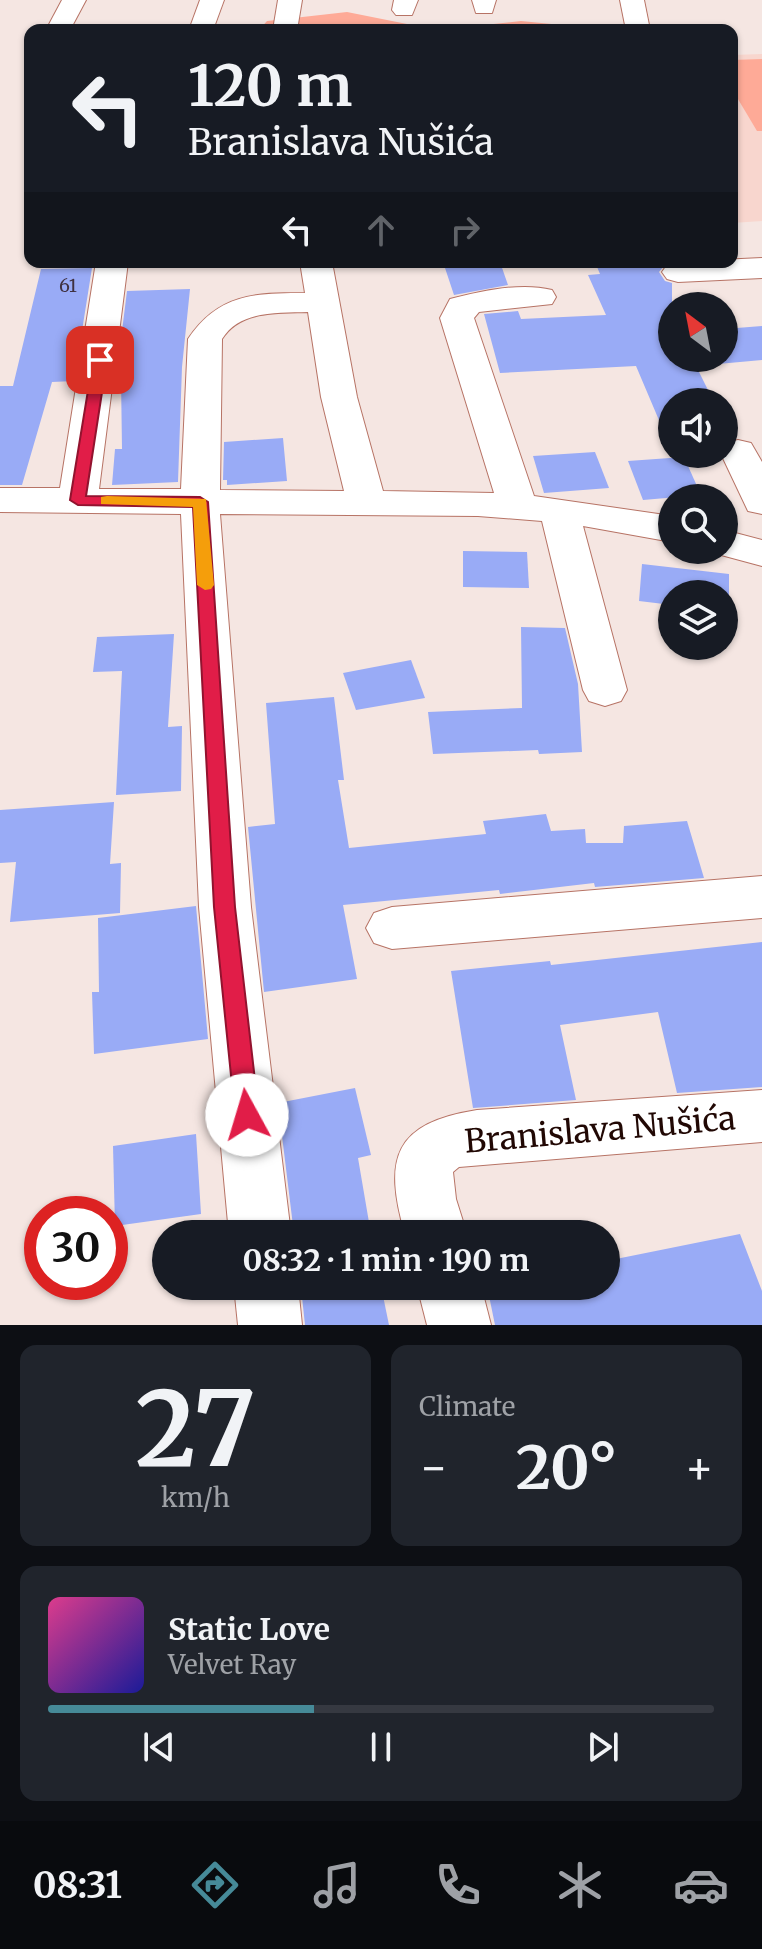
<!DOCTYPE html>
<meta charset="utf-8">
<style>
body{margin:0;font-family:Merriweather,serif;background:#20242c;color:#f1f3f6;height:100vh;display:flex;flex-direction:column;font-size:30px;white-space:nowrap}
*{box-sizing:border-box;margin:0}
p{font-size:26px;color:#9ea1a6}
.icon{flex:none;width:44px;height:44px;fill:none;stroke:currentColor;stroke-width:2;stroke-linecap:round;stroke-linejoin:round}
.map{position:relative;height:1325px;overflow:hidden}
.side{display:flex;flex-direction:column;gap:20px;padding:20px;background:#0d0f14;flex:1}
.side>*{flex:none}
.guide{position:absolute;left:24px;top:24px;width:714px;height:244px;border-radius:16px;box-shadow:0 2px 6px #0004;background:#171b24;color:#f1f3f6;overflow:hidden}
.needle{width:52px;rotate:328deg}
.tools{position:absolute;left:658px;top:292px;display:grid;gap:16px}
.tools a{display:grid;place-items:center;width:80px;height:80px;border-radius:50%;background:#171b24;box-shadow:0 2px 6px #0004;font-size:40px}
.speed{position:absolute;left:24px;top:1196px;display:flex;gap:16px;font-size:40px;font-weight:700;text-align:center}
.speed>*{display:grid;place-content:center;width:104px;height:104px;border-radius:50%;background:#171b24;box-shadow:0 2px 6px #0004;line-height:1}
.speed .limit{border:12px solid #d22;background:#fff;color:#111}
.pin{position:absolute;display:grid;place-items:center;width:68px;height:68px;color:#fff;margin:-34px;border-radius:16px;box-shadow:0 4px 12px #0006}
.me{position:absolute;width:88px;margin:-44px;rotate:354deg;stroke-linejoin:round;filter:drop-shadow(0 0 6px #0008)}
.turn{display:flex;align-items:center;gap:28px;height:168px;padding:0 32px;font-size:36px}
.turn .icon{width:104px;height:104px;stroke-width:2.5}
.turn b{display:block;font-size:56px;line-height:68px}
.lanes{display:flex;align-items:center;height:76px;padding:0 32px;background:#0003;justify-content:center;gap:40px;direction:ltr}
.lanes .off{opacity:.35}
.big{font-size:60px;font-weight:700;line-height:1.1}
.side .widget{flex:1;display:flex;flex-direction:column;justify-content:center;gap:12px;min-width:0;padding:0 28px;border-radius:16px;background:#20242c}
.side .dial{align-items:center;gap:0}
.dial b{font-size:104px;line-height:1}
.song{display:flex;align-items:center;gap:24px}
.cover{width:96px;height:96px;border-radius:12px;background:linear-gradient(135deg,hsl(330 70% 55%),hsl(240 70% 35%))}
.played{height:8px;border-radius:4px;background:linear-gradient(90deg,#468a98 40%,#363941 40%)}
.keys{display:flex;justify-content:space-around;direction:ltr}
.heat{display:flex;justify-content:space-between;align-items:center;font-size:44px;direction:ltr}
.side .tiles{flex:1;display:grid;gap:20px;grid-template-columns:1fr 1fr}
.widget:last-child{grid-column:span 2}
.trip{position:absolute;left:152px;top:1220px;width:468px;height:80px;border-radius:40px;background:#171b24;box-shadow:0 2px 6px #0004;font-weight:700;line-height:80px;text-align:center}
.tab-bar{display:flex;height:128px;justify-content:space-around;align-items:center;background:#090b0e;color:#9ea1a6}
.tab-bar .icon{width:56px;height:56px}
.tab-bar .selected{color:#468a98}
.tab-bar b{font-size:36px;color:#f1f3f6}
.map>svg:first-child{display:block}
.built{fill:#f8d6ce}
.green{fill:#feaa97}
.building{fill:#99abf6}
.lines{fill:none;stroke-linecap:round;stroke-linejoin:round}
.minor-casing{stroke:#b77365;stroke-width:2}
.minor{fill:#fff;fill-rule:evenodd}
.route{fill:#e11d48;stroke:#92132f;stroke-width:2}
.slow{fill:#f59e0b}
.labels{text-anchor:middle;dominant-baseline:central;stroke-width:8;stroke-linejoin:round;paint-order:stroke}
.far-number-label{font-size:18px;fill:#3f3140}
.near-street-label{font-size:32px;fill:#210804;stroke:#fff}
</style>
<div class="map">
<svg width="762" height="1325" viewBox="0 0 762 1325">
<rect width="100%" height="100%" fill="#f5e6e2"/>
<path class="built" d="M762,54V221L732,223V55Z"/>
<g class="green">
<path d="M347,12L437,30L521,21L612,30H259L267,21Z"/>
<path d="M762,59V131H757L732,89V60Z"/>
</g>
<g class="building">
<path d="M443,262H500L508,285L454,295Z"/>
<path d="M595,262H667L659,272L665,281L672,283V358H724V329L762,326V360L696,366L714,402H672V431L664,432L636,366L500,373L484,314L518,311L521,319L606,315L588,275L600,274Z"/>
<path d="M92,268L74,381L52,382L22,485H0V386H13L41,269Z"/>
<path d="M190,289L182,367L178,482L112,485L115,449H122L121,379H116L127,291Z"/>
<path d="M283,438L287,481L227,485V480H223L224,442Z"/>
<path d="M595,452L609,488L544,493L533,456Z"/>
<path d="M684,457L701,495L643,500L628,461Z"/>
<path d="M463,551L527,552L529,588L463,587Z"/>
<path d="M642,564L729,574V611H724V594H672V605L639,601Z"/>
<path d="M521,627L565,628L578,684L582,752L539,754L538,750L433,754L428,712L522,708Z"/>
<path d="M174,634L168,727L182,726L181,791L116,795L122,671L93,672L97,637Z"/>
<path d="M411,660L425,698L356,710L343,673Z"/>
<path d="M334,697L344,780H338L349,848L486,834L483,821L546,814L551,831L585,829L586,843H623L624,826L687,821L704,878L595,887L594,883L500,894L499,890L343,905L357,979L264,992L248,827L275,824L266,703Z"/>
<path d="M114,802L110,864L121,863L120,913L10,922L16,862L0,863V810Z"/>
<path d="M196,906L208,1039L94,1054L92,992H99L98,918Z"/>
<path d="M762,942V1087L677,1093L658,1012L560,1025L576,1100L473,1108L451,971L550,961L551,965Z"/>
<path d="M355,1088L371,1155L358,1158L371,1234H294L278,1103Z"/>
<path d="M196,1134L201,1214L115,1226L113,1146Z"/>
<path d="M740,1234L762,1291V1325H495L487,1286H606V1261Z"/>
<path d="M356,1286H381L389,1325H305L302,1297Z"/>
</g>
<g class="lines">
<g class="minor-casing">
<g id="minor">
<path d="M62,0H86L70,30H46Z"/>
<path d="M200,0H224L213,30H189Z"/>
<path d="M278,0H302L297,30H273Z"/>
<path d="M394,0H418L412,15H396L392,10Z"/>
<path d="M472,0H496L492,13H476Z"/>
<path d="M620,0H644L650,30H626Z"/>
<path d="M762,258V278L678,282L667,279L662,272L667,265L678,262Z"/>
<path d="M96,262H128L99,489H181L188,339C218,294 254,293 305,293L300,262H332L357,397L383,491L494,493L440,318L450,299C481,291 521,282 552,290L556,297L552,304L479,312L474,318L534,496L672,516V542L583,526L627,690L621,701L605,706L589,701L583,690L542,521L478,516L220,514L251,907L291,1234H229L199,907L181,514L0,512V488H60ZM308,312L321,397L344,491L220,490L222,339C240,310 278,313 308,312Z"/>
<path d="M738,440L751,443L762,462V514L748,511L721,454H724L725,443Z"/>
<path d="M724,530L762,540V566L710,552L708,550H724Z"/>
<path d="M762,876V918L392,949L374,943L366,928L374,913L392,907Z"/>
<path d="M762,1090V1142L459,1167L453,1172L456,1199L467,1234H405C383,1158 394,1123 477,1110Z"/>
<path d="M234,1286H298L302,1325H238Z"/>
<path d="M417,1286H481L491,1325H427Z"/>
</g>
</g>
<use href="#minor" class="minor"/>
</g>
<path class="route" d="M100,355L107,360L86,496L200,497L208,502L235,907L259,1115L256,1123L247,1126L239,1123L235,1115L214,907L193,507L78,505L70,500L93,360Z"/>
<path class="slow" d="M107,496L206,499L214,585L211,589L205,590L197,585L193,507L101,504V497Z"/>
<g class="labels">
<g class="far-number-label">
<text x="68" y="285">61</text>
</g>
<g class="near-street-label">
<text transform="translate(600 1130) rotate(-5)">Branislava Nušića</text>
</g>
</g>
</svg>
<div class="tools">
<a><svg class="needle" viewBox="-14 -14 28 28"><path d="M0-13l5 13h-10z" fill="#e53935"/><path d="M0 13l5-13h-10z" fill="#9ea1a6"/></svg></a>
<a><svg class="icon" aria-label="sound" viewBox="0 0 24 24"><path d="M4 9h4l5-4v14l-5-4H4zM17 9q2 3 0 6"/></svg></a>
<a><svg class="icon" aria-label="search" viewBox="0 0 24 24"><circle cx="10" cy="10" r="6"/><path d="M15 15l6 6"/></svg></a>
<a><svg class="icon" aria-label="layers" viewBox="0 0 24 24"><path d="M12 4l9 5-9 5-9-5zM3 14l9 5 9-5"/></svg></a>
</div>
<div class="speed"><div class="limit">30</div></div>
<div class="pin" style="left:100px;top:360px;background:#d93025"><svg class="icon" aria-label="arrive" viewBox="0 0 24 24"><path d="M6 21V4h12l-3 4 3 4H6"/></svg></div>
<svg class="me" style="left:247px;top:1115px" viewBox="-20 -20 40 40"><circle r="19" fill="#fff"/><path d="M0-13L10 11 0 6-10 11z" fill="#e11d48"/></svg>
<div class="trip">08:32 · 1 min · 190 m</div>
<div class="guide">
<div class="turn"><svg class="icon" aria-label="left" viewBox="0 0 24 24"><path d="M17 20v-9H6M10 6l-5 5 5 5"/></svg><div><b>120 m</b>Branislava Nušića</div></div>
<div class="lanes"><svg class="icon" aria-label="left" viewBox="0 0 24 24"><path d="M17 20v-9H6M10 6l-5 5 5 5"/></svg><svg class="icon off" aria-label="ahead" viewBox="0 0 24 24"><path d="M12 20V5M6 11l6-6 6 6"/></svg><svg class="icon off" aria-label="right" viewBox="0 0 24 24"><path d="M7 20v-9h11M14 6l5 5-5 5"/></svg></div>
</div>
</div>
<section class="side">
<div class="tiles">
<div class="widget dial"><b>27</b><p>km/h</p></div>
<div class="widget"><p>Climate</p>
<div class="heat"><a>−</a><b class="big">20°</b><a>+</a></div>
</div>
<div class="widget">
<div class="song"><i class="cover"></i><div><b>Static Love</b><p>Velvet Ray</p></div></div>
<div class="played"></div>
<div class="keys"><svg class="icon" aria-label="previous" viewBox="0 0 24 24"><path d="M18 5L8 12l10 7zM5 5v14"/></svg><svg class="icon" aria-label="pause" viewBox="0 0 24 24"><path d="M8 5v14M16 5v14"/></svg><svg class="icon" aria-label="next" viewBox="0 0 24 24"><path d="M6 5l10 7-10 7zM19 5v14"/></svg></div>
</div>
</div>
</section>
<nav class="tab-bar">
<b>08:31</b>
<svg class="icon selected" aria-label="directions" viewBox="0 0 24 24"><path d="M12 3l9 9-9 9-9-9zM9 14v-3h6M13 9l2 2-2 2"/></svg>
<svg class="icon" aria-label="music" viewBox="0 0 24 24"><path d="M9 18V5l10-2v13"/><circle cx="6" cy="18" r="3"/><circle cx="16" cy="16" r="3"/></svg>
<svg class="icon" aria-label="phone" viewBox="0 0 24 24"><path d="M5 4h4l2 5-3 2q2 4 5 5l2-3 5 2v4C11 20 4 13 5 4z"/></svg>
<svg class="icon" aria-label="climate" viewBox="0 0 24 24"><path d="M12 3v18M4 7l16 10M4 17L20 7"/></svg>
<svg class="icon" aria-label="car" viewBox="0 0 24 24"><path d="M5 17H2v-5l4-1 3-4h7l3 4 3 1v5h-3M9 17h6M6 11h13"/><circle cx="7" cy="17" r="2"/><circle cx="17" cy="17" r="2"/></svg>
</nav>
